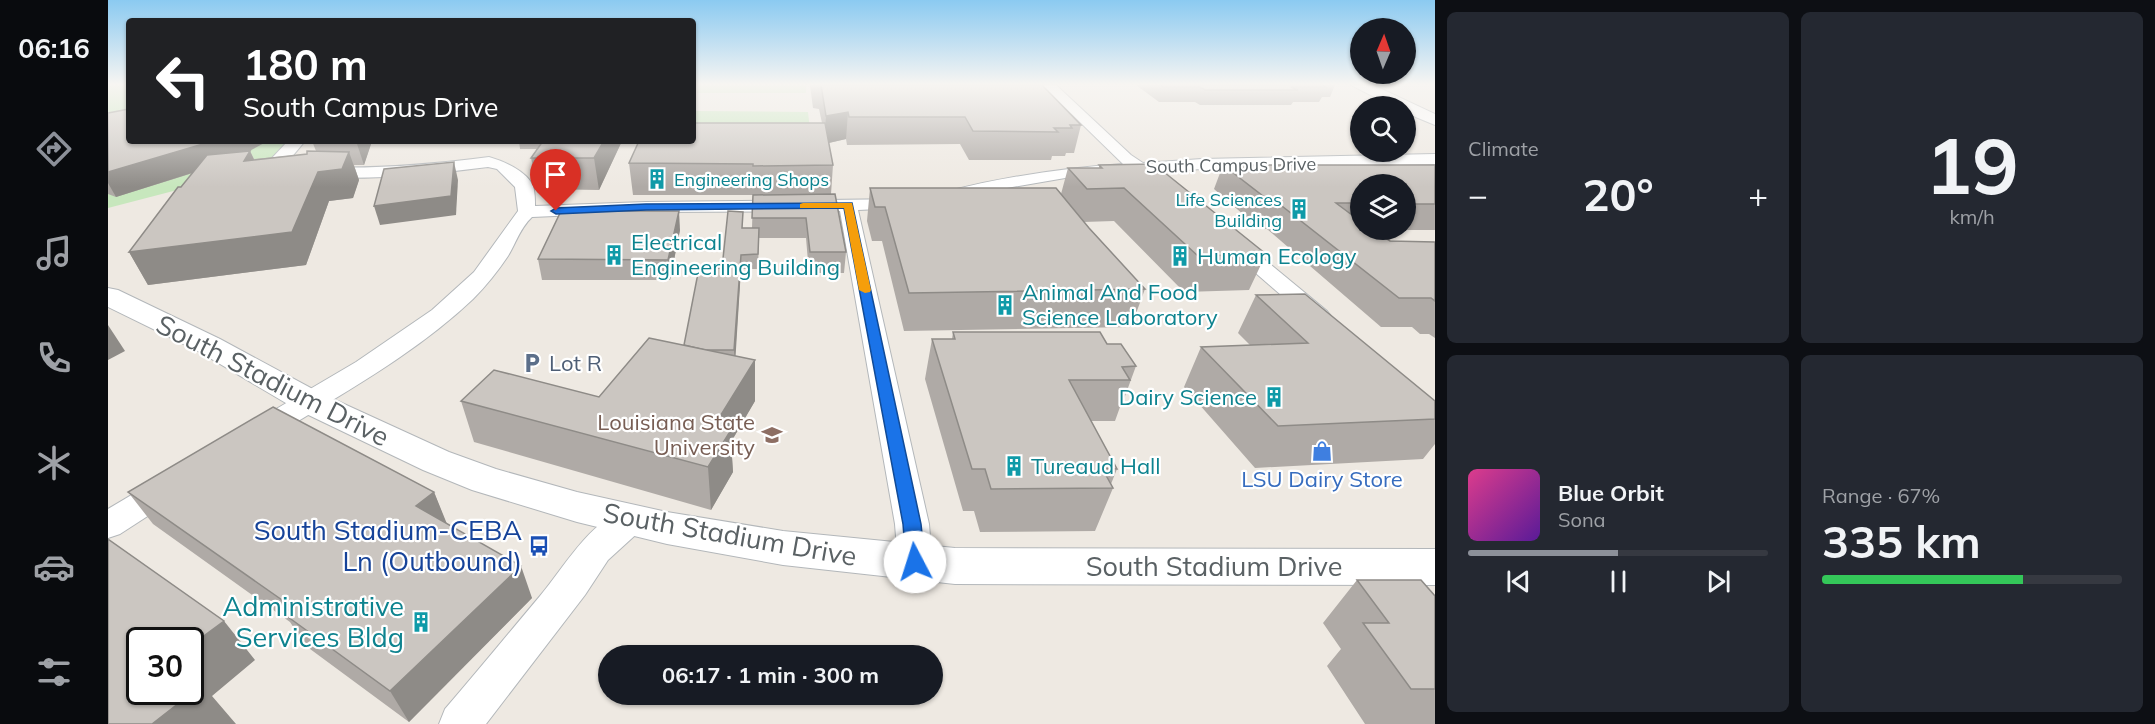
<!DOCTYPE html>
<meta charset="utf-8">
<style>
body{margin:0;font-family:Mulish,sans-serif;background:#242831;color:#f1f3f6;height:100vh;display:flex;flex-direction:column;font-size:22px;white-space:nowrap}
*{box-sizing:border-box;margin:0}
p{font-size:20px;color:#9ea1a6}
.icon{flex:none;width:33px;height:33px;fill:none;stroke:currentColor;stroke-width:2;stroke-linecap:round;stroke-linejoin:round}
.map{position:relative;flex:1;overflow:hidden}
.sheet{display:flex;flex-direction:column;gap:12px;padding:12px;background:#0d0f14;width:720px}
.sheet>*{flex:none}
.banner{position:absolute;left:18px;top:18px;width:570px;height:126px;border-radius:6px;box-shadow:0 2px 4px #0004;background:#202124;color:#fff;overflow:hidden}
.needle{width:39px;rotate:2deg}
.fabs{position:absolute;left:1242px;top:18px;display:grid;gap:12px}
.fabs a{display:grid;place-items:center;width:66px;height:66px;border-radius:50%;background:#171b24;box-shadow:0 2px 4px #0004;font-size:30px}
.speed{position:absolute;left:18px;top:627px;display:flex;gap:12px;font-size:30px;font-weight:700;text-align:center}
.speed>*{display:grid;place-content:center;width:78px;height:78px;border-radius:50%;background:#171b24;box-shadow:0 2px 4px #0004;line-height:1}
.speed .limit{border:3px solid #111;border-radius:9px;background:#fff;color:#111}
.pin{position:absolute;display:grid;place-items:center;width:51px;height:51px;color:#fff;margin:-62px -26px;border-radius:50% 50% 50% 0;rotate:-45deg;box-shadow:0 0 6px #0007}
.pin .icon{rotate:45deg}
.me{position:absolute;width:66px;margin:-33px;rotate:355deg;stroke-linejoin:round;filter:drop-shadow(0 0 4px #0008)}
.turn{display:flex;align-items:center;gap:21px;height:126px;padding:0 18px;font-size:27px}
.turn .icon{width:78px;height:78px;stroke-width:2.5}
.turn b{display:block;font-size:42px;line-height:51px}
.big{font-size:45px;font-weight:700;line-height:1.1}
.sheet .widget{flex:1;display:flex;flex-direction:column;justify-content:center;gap:9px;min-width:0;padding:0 21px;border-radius:9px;background:#242831}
.sheet .dial{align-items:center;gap:0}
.dial b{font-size:78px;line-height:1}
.song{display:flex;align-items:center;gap:18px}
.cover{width:72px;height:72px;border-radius:9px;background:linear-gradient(135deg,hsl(330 70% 55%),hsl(270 70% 35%))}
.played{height:6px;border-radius:3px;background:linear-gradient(90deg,#8c9099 50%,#363941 50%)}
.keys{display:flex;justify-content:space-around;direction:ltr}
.heat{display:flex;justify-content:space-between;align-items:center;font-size:33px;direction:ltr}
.charge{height:9px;border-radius:4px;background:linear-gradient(90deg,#34c759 67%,#363941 0)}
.sheet .tiles{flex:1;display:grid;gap:12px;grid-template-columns:repeat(2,1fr)}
.trip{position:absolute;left:490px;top:645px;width:345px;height:60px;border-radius:30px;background:#171b24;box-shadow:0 2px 4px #0004;font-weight:700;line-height:60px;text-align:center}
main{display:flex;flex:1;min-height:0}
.tab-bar{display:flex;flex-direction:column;width:108px;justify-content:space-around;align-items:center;background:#090b0e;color:#9ea1a6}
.tab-bar .icon{width:42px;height:42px}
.tab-bar .selected{color:#8c9099}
.tab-bar b{font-size:27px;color:#f1f3f6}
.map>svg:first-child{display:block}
.green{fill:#c7e7bd}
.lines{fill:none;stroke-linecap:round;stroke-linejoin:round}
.minor-casing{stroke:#b3b7ba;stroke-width:2}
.tertiary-casing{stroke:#b3b7ba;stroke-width:2}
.minor{fill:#fff;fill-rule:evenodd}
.tertiary{fill:#fff;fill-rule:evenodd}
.wall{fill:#afaaa6}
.shaded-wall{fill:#8e8b87}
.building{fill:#cbc6c1;stroke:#8e8b87;stroke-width:1.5}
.route{fill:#1a73e8;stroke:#114b97;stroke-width:1.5}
.slow{fill:#f59e0b}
.labels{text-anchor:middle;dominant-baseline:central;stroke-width:4.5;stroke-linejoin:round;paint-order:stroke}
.far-street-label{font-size:18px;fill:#5a6164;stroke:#fff}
.far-culture-label{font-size:18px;fill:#0d838f;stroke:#fff;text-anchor:start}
.culture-label{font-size:22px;fill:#0d838f;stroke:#fff;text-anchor:start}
.service-label{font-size:22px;fill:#4e5e75;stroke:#fff;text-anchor:start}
.education-label{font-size:22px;fill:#785e54;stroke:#fff;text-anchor:end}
.shop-label{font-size:22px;fill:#366cbe;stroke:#fff}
.near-street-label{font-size:27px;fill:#5a6164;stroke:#fff}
.near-transit-label{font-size:27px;fill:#164399;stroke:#fff;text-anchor:end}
.near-culture-label{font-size:27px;fill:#0d838f;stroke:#fff;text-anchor:end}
</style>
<main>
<nav class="tab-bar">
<b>06:16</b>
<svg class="icon selected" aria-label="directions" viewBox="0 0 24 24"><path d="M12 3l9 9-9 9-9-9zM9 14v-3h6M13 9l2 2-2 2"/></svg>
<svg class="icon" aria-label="music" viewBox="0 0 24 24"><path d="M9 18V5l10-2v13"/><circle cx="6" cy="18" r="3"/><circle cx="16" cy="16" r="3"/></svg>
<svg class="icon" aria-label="phone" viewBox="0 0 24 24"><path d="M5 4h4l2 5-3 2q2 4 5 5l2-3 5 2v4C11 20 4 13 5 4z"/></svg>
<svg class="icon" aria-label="climate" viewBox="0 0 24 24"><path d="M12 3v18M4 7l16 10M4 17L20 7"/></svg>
<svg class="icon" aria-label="car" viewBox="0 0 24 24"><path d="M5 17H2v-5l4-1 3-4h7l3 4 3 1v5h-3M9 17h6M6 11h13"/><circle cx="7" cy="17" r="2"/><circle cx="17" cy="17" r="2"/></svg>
<svg class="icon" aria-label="filters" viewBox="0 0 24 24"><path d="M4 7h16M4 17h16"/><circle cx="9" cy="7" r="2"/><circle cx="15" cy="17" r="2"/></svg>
</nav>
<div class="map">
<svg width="1327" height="724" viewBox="0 0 1327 724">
<rect width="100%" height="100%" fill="#eee9e2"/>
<g class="green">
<path d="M0,85H21V141H182L158,167L0,208Z"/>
<path d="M591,85H698V93H589Z"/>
<path d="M588,111L700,112L704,148L585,141V121Z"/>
</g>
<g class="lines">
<g class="minor-casing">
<g id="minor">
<path d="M934,85H948L1023,155L1035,163L1094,159L1327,154V164L1094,169L1044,172L1036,176L1028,173L963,177L893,189L842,201L836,200L833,196L836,192C895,177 954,168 1015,164Z"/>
<path d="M180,141H197L177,165C246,171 313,166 381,157C395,161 419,171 425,186C427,192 427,200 427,206L538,202L800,199L803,203L800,207L794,208L750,210L821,524L824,562L819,572L807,576L795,572L790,562L787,524L732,211L538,212L424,217C412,228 408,243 400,256C390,271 378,286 365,299C305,356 231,395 161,439L151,442L141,439L137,432L141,425L248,362L324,310L366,272L410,211L407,187L389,169L380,167C325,174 269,180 213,177C196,176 179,177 162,173L160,169L164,158Z"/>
<path d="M1127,239L1134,241L1219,311L1223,316L1219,321L1211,323L1203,321L1120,249L1117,245L1120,241Z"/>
<path d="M58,477L69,481L74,489L69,497L12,534L0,538V509L47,481Z"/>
<path d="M522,507L534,511L538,520L534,529L500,560L477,595L378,724H331L337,709C369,672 400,634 432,596C457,566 482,520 522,507Z"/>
</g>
</g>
<g class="tertiary-casing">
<g id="tertiary">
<path d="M1243,85H1265L1327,114V125L1298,113V106H1284Z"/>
<path d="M0,288L10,290L112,339L212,393L341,452L388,469L469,492L559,512L675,531L847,548L1327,549V585L847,584L675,565L559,544L469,522L364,490L315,470L188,409L90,351L0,307Z"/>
</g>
</g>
<use href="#minor" class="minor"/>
<use href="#tertiary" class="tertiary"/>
</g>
<g class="wall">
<path d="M702,85H934L973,125L966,153H958L957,156H944L943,160H861L852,144L739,145L738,139L721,143L725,165L723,194L738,252L736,273H701L698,238H651L650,269H633L627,356L647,401L623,442L625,472L603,510L366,442L353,401L491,397L576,345L614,268L636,228H644L645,195H525L521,163L714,123L711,109L705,108Z"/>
<path d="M1028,85H1227L1222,97H1214L1211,102H1185L1183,105H1092L1087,102H1051Z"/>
<path d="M0,113L142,151L146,159L199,154L208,151L204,141H264L256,165H246L251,180L245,198L221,201L198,265L40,285L21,252L85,173L8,197L0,194Z"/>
<path d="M411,141H514L491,190L430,189L423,158L429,149H412Z"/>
<path d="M991,165L1158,254L1141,290L1076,292L1006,221L975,222L1037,289L1023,327L796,331L774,241H764L759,221L762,188L953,194L960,168H991Z"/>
<path d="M1115,165H1327V230H1269H1298V184H1252V230L1282,241L1327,242V338L1321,334H1312L1304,327H1273L1159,229H1152L1106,189Z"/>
<path d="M572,230L562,280H434L430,259Z"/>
<path d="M1148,295L1327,401V444L1315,459L1147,468L1076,387L1093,347L1142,345L1130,333Z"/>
<path d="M845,332L999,344L1028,366L1013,407H1012L1007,421H983L1009,469L1003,484L1005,488L987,531L872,532L866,511H855L817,379L824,339H844Z"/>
<path d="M20,492H326L338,523L424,598L301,722L198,646L182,622L45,524Z"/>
<path d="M1249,580L1327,596V724H1257L1219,666L1233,649L1215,623Z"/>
</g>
<g class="shaded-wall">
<path d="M740,112L738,139L716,144L718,116Z"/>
<path d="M105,141H160L125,160L8,197L0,183V172Z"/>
<path d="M248,141H264L256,165Z"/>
<path d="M496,141H514L491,190L486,158Z"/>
<path d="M142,151L155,179L136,161Z"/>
<path d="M241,152L251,180L245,198L221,201L198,265L40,285L21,252L210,172Z"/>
<path d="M346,162L350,180L348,215L272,225L266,206Z"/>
<path d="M571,211L572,230L562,280L560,260Z"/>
<path d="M633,255V269L627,365L626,350Z"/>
<path d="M0,325L17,351L0,360Z"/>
<path d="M647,360V401L623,442L625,472L603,510L600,467L606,426Z"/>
<path d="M326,492L339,524L308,506Z"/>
<path d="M413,566L424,598L301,722L282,691Z"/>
<path d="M116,621L147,660L104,696L128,724H44L82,678V646Z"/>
</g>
<g class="building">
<path d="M713,85H934L973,125H962L964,128H946L950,132L865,131L857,117H741L740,112L718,116Z"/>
<path d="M1053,85H1215L1218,87H1183L1190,90H1097L1092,87H1055Z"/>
<path d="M21,109V141H105L0,172V113Z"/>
<path d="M585,123H717L725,165L645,166V164L521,163L531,141H585Z"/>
<path d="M435,141H496L486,158H423Z"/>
<path d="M142,151L136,161L199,154V151L241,152L234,169L210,172L184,232L21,252L70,187H73L99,155Z"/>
<path d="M346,162L343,196L266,206L276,169Z"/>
<path d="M1046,164L1158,254L1090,256L1016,188L979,189L960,168H994L991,165Z"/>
<path d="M1115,165H1327V204H1298V184H1252V203H1228L1252,221V230H1265L1282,241L1327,242V301L1323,298H1291L1170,203H1164Z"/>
<path d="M762,188H948L981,228L1037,289L801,293L777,207H767Z"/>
<path d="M727,194L738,252H702L698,218H644L645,195Z"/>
<path d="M453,211H571L560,260L430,259Z"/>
<path d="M620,211L635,212L634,228H651L650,254L633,255L626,350H597L576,345L591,268H614Z"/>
<path d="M1197,294L1327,401V419L1170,426L1093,347L1200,343L1148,295Z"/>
<path d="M845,332H992L999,344H1013L1028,366L1014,367L1022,380H961L1009,469L994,468L1005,488L883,489L877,469H864L824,339H847Z"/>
<path d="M541,338L647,360L606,426L623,430L600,467L353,401L386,370L491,397Z"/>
<path d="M165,407L326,492L308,506L413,566L282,691L176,614L184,607L20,492Z"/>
<path d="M0,539L116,621L82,646V640H32V692H82V674L94,685L44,724H0Z"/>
<path d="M1249,580H1313L1327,596V689H1303L1255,623H1281Z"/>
</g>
<linearGradient id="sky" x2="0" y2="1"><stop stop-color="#8bcaf1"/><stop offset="0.45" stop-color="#f7f5f2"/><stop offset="1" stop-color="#f7f5f2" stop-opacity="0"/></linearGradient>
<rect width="1327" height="187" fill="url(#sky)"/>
<path class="route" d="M744,203L813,524L817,562L814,568L807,570L801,568L798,562L795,524L736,208L538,210L448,214L443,211L448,208L538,204Z"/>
<path class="slow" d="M695,203H744L763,290L762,292L757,293L751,290L736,208H692V204Z"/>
<defs>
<g id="building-bare" transform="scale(1.62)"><path d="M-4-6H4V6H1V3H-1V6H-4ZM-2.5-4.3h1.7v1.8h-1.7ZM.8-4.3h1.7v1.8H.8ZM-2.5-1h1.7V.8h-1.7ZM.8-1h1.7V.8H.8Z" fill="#0f9aa8" stroke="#fff" stroke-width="2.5" paint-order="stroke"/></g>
<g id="parking-bare" transform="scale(1.62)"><path d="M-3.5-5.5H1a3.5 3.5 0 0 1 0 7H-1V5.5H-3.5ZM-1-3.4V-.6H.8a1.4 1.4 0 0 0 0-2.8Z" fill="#5c6f8a" stroke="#fff" stroke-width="2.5" paint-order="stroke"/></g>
<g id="university-bare" transform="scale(1.62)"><path d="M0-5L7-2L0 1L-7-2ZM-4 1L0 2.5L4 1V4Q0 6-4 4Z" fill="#8d6e63" stroke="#fff" stroke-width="2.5" paint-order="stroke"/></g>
<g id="shop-bare" transform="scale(1.62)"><path d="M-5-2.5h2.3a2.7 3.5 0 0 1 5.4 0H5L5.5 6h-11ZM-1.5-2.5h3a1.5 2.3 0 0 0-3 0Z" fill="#3f7fe0" stroke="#fff" stroke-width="2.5" paint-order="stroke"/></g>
<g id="bus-bare" transform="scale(1.62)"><path d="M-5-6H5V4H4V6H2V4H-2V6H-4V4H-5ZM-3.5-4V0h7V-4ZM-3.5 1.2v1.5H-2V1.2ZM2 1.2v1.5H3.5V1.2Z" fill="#1a4fb4" stroke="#fff" stroke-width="2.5" paint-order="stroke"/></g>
</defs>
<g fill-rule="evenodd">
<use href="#building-bare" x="549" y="179"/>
<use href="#building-bare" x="1191" y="209"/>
<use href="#building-bare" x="506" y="255"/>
<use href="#building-bare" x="1072" y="256"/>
<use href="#building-bare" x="897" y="305"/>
<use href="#parking-bare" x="424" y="363"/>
<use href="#building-bare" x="1166" y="397"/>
<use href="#university-bare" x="664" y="435"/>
<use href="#shop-bare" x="1214" y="451"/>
<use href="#building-bare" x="906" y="466"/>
<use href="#bus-bare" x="431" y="546"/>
<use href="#building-bare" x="313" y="622"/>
</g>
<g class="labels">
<g class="far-street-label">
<text transform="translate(1123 165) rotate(-1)">South Campus Drive</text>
</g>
<g class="far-culture-label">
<text x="566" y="179">Engineering Shops</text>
<text x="1174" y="199" text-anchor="end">Life Sciences<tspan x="1174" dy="21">Building</tspan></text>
</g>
<g class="culture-label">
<text x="523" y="242">Electrical<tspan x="523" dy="25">Engineering Building</tspan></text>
<text x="1089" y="256">Human Ecology</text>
<text x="914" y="292">Animal And Food<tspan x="914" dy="25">Science Laboratory</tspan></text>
<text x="1149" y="397" text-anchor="end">Dairy Science</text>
<text x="923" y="466">Tureaud Hall</text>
</g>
<g class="service-label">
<text x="441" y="363">Lot R</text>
</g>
<g class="education-label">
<text x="647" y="422">Louisiana State<tspan x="647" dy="25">University</tspan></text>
</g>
<g class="shop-label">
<text x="1214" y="479">LSU Dairy Store</text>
</g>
<g class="near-street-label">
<text transform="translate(165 380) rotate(27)">South Stadium Drive</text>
<text transform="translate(622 534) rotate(10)">South Stadium Drive</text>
<text x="1106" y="566">South Stadium Drive</text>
</g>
<g class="near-transit-label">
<text x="414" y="530">South Stadium-CEBA<tspan x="414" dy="31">Ln (Outbound)</tspan></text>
</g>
<g class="near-culture-label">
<text x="296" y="606">Administrative<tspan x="296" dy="31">Services Bldg</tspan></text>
</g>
</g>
</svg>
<div class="fabs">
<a><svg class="needle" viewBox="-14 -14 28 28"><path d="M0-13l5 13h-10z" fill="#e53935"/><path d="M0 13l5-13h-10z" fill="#9ea1a6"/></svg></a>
<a><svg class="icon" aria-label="search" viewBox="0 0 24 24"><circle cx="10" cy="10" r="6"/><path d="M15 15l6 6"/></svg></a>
<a><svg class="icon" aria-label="layers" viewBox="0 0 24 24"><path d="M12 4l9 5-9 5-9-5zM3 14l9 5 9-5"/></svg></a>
</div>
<div class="speed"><div class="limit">30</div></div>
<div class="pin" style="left:448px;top:211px;background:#d93025"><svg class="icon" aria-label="arrive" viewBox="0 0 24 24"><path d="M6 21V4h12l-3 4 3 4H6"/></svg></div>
<svg class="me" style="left:807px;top:562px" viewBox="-20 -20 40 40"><circle r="19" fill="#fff"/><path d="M0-13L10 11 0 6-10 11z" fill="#1a73e8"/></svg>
<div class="trip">06:17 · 1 min · 300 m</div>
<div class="banner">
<div class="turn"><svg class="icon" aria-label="left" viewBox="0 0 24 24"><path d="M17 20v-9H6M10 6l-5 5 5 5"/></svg><div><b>180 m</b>South Campus Drive</div></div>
</div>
</div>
<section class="sheet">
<div class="tiles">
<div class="widget"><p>Climate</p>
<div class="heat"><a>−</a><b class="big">20°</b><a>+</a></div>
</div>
<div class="widget dial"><b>19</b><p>km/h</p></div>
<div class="widget">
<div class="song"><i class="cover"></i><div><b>Blue Orbit</b><p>Sona</p></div></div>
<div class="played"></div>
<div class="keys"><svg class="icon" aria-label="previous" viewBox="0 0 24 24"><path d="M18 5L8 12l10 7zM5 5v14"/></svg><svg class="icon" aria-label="pause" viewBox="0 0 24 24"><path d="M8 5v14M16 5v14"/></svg><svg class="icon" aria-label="next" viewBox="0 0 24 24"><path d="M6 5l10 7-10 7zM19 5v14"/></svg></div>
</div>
<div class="widget"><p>Range · 67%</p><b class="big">335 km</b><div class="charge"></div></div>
</div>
</section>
</main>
